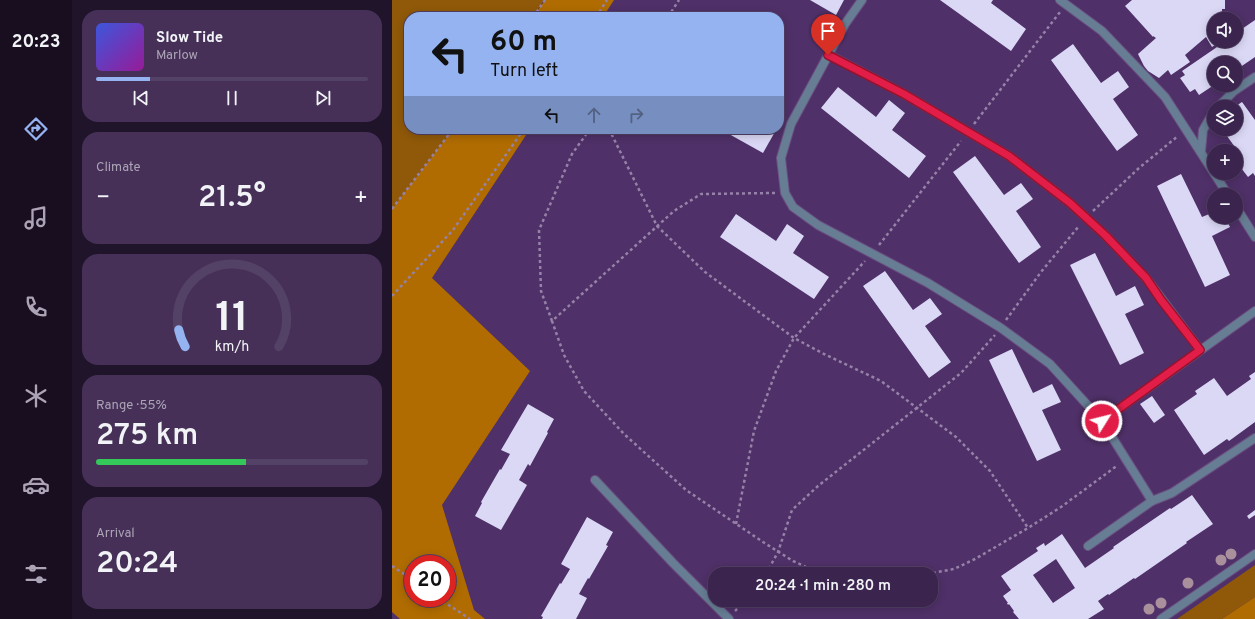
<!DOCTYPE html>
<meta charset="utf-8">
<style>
body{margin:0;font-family:Overpass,sans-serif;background:#463058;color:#f1f3f6;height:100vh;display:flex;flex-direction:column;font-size:15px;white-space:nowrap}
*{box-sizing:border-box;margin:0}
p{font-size:13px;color:#aca4b6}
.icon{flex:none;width:22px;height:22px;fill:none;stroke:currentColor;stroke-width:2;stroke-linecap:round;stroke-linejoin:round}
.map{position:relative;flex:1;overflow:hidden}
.details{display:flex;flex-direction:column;gap:10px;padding:10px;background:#20142b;width:320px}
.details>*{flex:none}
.guide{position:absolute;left:12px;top:12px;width:380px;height:122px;border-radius:16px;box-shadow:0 2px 10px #0003,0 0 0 1px #544166;background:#95b2f1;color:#111;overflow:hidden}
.buttons{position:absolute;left:815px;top:12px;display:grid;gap:8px}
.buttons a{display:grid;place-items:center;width:36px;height:36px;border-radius:50%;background:#3b244e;box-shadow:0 2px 10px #0003,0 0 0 1px #544166;font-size:20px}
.speed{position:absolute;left:12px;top:555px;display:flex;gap:8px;font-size:20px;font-weight:700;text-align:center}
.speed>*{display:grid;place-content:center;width:52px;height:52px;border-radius:50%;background:#3b244e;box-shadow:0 2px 10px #0003,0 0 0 1px #544166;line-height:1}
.speed .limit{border:6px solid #d22;background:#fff;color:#111}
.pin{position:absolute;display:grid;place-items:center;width:34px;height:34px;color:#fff;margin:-41px -17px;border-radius:50% 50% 50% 0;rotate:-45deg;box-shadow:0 0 4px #0007}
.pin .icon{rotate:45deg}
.me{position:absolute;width:44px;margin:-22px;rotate:54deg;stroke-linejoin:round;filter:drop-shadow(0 0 3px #0008)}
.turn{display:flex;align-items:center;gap:14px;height:84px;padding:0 20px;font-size:18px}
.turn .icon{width:52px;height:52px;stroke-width:2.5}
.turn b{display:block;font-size:28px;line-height:34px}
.lanes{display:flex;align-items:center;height:38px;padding:0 20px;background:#0003;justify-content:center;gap:20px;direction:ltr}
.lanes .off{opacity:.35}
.big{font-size:30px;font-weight:600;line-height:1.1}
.details .card{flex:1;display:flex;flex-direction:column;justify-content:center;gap:6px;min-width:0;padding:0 14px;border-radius:16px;background:#463058}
.details .dial{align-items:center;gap:0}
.dial svg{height:104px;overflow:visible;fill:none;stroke:#544166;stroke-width:7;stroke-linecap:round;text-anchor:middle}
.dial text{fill:#f1f3f6;stroke:none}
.song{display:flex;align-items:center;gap:12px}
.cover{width:48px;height:48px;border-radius:6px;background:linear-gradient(135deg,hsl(230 70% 55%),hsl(300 70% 35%))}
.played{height:4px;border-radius:2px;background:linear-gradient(90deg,#95b2f1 20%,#544166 20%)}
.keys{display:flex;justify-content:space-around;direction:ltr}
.heat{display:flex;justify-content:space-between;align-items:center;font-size:22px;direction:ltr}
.charge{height:6px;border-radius:3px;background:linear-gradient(90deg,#34c759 55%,#544166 0)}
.trip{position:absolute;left:316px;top:567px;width:230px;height:40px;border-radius:16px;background:#3b244e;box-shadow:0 2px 10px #0003,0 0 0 1px #544166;font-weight:600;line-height:40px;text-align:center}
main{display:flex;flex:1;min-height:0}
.menu{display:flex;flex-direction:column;width:72px;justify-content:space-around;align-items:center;background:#180e1f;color:#aca4b6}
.menu .icon{width:28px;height:28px}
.menu .selected{color:#95b2f1}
.menu b{font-size:18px;color:#f1f3f6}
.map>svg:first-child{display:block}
.green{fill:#905909}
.forest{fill:#b06c00;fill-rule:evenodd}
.building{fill:#dad8f5;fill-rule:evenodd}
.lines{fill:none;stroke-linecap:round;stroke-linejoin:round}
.service-casing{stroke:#6a4f80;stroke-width:10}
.minor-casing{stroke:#6a4f80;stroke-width:10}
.path{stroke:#9682a8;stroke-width:2.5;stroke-dasharray:3 3;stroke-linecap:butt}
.service{stroke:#667d93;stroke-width:8}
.minor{stroke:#667d93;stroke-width:8}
.tree{fill:#aa909d}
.route-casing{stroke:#92132f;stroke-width:10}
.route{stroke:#e11d48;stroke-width:7}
</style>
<main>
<nav class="menu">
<b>20:23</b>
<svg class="icon selected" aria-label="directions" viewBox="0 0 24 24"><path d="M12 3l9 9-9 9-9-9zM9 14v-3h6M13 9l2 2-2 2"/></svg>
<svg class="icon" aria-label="music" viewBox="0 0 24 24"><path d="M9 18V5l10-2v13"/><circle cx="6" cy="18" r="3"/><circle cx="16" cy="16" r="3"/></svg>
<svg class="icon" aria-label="phone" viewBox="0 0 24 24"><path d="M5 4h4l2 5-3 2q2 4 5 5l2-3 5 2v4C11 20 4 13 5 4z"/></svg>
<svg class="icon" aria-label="climate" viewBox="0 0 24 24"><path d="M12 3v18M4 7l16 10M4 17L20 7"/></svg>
<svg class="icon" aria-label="car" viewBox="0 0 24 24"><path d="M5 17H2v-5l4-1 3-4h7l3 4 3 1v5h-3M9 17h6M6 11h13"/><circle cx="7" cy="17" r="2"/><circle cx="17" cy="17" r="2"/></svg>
<svg class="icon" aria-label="filters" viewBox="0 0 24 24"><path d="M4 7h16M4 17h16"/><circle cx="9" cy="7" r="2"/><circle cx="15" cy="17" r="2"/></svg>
</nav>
<section class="details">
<div class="card">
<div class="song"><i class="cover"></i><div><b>Slow Tide</b><p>Marlow</p></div></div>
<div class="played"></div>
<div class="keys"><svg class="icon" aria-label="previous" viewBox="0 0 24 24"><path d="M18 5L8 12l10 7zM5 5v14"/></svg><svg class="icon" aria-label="pause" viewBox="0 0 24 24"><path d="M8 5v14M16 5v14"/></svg><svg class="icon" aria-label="next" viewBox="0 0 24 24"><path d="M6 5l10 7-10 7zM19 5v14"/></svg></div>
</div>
<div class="card"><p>Climate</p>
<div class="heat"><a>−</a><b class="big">21.5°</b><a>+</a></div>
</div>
<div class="card dial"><svg viewBox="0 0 100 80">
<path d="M14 69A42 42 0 1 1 86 69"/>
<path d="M14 69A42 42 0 0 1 9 56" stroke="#95b2f1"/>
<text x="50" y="56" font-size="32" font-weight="700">11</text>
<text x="50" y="72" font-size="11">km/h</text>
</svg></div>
<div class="card"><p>Range · 55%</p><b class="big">275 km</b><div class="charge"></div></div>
<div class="card"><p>Arrival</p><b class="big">20:24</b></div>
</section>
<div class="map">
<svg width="863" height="619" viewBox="0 0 863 619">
<rect width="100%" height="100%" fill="#4f3068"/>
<g class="green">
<path d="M0,0H152L141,17H17V129H61L0,209Z"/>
<path d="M863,565V597L830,619H785Z"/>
</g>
<g class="forest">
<path d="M153,0H222L211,17H141Z"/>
<path d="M61,129H138L40,278L138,371L50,505L82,610L93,619H8L0,612V209ZM21,564H55V598H21Z"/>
<path d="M863,597V619H830Z"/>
</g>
<g class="building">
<path d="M418,0H452L444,15Z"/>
<path d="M548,0H601L599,3L634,29L619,51Z"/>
<path d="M740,0H833V9H830V13L835,19H822V41H844V33L863,20V57L844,70V63H822V85L807,95L803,89L798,92L788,78L793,75L790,71L828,45L826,43L820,47L814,37L793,55L798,62L779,75L776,70L767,78L756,71L752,66L746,54L764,38L761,36V37L733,6Z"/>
<path d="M681,44L709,83L726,71L737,87L721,99L746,135L725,151L659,60Z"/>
<path d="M446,87L484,117L497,100L513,113L500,130L534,156L517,178L429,108Z"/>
<path d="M850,102L863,120V176L861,173L856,177L849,168L846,171L844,168V161L850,157L830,129H844V106Z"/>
<path d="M328,129H382L384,130L371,153Z"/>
<path d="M583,156L612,195L629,183L641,199L624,211L649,247L627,263L561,172Z"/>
<path d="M789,174L810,217L822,212V217H833L838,227L820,236L838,275L813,287L765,186Z"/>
<path d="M344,214L384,241L395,224L412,236L401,253L437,277L422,299L328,237Z"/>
<path d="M703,253L724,296L743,286L752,305L733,314L752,353L728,365L678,265Z"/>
<path d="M493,271L521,310L538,298L550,314L533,326L559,362L537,378L471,286Z"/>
<path d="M620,349L641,393L660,384L669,402L650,410L669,450L645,461L597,360Z"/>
<path d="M863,372V422L837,441L835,439L812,455L782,410L805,394L803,391L822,378L835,396L859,379L857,376Z"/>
<path d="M760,396L773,415L762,423L748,404Z"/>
<path d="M136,404L162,419L155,432L156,433L138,466L136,464L127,480L135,485L109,530L83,516L90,503L89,502L108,469L109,470L118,454L109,450Z"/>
<path d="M800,495L821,524L794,542L795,543L743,579L742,578L717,595L716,594L706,601L712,609L696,619H627L621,612L622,611L617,604L616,605L615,603H616L611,596L619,590L609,576L646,551L644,548L652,543L653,546L670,534L693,568L722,548L721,547L778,508L779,509ZM664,559L683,588L661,603L641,575Z"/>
<path d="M863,510V515L857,519L855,516Z"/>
<path d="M195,517L221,532L214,545L216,546L197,579L196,578L187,594L195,598L184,619H150L151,617L149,616L168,583L169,584L178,569L169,564Z"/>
</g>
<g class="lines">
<g class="service-casing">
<g id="service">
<path d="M470,0L453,24L399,124L389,158L393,193L401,207L426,225L536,283L609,328L658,364L710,421L760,501L780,493L863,438"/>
<path d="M668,0L710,31L773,97L822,173"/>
<path d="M437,55L512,94L617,156L678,203L714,236L754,278L808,350"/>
<path d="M826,107L842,91L863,77"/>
<path d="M809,152L811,130L822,111"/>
<path d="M822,173L836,195"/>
<path d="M844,207L863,237"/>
<path d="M710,421L863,311"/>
<path d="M203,480L281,563L337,619"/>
<path d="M696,546L760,501"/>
</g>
</g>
<g class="minor-casing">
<path id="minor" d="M769,619L863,554"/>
</g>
<g class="path">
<path d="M141,17L153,0"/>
<path d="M204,17L215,0"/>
<path d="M276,17L287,0"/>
<path d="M582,124L668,12"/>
<path d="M217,129L265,226L313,272L402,338L432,354L489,381L564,437L598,471L636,528"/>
<path d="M383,193L309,194L282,211L160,321L172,355L192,391L232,434L294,490L371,542L401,561L429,574"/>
<path d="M0,209L61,129"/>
<path d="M701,211L747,168L786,136"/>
<path d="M487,245L569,141"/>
<path d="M0,296L61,230L132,129"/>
<path d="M614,320L649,272L687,226"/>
<path d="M160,321L149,291L147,230L180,154L198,129"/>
<path d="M344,524L362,431L384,371L402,338L473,261"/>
<path d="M0,566L21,580"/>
<path d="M374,574L386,552L400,510L426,486L569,373L603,335"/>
<path d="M535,574L562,569L583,559L636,528L669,507L726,465"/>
<path d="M46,598L78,619"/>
<path d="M343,611L354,600"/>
</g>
<use href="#service" class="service"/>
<use href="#minor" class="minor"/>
</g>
<g class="tree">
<circle cx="839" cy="554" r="5.5"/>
<circle cx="829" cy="560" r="5.5"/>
<circle cx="796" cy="583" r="5.5"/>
<circle cx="769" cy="603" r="5.5"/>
<circle cx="757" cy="609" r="5.5"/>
</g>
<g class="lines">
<g class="route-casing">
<path id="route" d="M436,55L512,94L617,156L678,203L714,236L754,278L769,300L808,350L710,421"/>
</g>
<use href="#route" class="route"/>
</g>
</svg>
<div class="buttons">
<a><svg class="icon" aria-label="sound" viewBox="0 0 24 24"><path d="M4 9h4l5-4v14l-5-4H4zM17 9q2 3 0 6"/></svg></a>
<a><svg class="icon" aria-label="search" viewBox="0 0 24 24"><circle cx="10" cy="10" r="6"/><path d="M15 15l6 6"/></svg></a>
<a><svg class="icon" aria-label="layers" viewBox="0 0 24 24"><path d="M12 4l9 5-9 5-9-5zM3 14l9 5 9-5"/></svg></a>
<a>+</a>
<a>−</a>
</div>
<div class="speed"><div class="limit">20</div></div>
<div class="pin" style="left:436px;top:55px;background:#d93025"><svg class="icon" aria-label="arrive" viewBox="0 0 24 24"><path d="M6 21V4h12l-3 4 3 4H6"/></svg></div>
<svg class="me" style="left:710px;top:421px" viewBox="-20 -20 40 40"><circle r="17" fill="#e11d48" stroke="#fff" stroke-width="3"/><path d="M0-11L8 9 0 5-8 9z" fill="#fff"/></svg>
<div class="trip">20:24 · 1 min · 280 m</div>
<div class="guide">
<div class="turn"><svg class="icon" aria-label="left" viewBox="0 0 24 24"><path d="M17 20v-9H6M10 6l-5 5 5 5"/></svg><div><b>60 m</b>Turn left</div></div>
<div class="lanes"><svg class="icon" aria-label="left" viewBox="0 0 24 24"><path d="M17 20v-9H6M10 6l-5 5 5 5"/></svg><svg class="icon off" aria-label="ahead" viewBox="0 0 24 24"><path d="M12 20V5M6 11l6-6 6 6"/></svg><svg class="icon off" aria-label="right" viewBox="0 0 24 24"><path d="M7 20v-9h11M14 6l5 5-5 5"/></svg></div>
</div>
</div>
</main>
